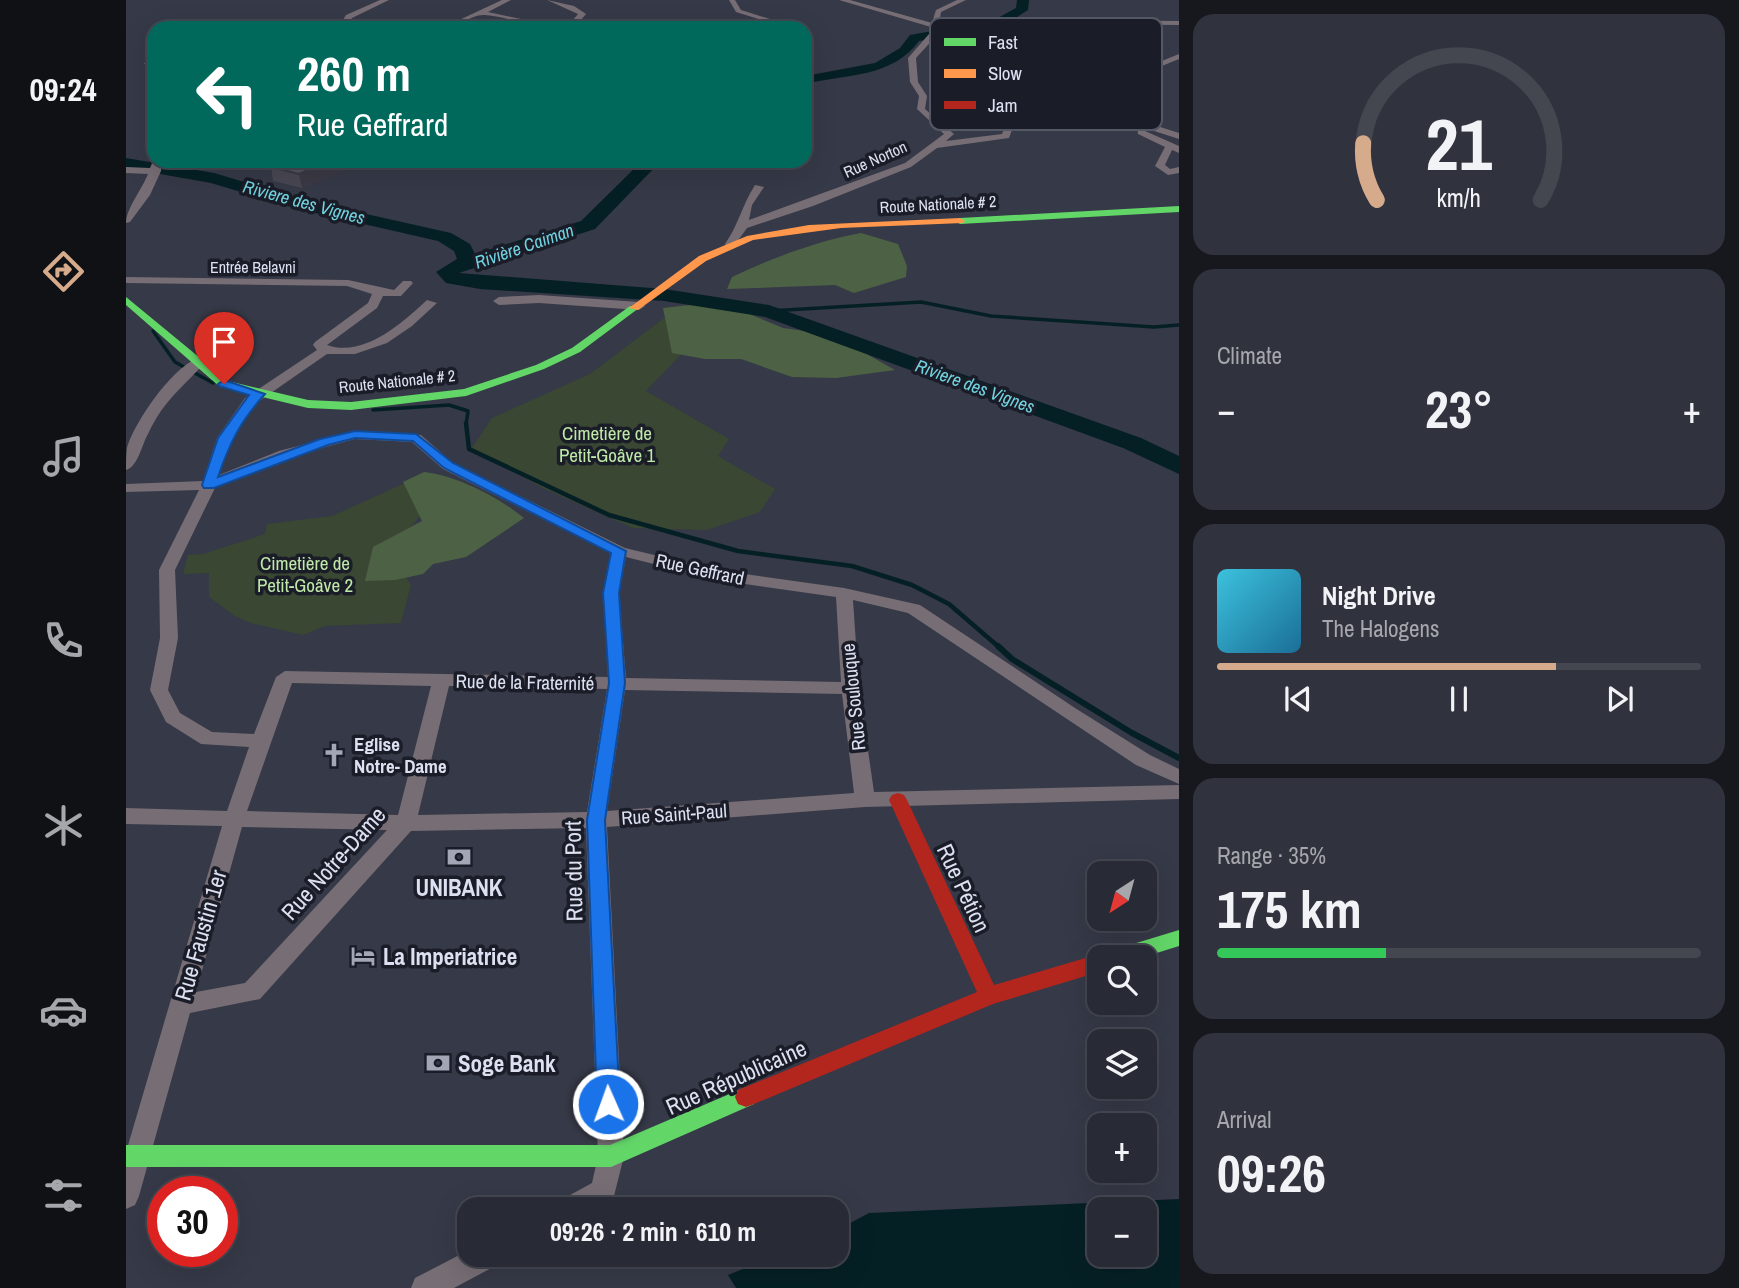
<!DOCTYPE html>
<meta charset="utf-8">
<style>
body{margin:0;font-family:"Archivo Narrow",sans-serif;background:#30333d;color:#f1f3f6;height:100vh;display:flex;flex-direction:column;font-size:26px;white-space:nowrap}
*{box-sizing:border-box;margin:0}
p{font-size:23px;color:#a5a7ad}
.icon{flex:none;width:38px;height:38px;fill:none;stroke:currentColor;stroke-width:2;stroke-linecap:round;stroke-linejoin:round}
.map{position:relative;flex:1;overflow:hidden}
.details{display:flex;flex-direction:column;gap:14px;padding:14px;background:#16181d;width:560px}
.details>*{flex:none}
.banner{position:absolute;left:21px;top:21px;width:665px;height:147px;border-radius:21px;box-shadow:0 7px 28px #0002,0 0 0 2px #444750;background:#00695c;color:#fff;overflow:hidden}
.needle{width:46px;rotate:216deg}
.fabs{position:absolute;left:961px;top:861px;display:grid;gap:14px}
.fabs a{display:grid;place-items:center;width:70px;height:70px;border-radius:14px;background:#282b35;box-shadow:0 7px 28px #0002,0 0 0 2px #444750;font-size:35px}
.speed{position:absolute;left:21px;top:1176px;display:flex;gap:14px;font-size:35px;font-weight:700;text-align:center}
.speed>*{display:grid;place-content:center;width:91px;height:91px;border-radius:50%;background:#282b35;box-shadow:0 7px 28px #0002,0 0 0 2px #444750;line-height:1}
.speed .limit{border:10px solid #d22;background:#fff;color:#111}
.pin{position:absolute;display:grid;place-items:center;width:60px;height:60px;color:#fff;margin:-72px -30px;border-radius:50% 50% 50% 0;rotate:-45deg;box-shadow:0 0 7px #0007}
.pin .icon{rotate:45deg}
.me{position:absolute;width:77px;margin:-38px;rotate:358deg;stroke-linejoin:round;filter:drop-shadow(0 0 5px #0008)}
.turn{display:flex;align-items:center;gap:24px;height:147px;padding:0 35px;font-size:32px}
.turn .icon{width:91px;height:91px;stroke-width:2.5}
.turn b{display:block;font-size:49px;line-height:60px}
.big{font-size:52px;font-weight:700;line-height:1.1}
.details .widget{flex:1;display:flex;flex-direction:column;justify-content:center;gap:10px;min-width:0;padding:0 24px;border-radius:21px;background:#30333d}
.details .dial{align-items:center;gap:0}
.dial svg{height:182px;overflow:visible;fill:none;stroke:#444750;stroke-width:7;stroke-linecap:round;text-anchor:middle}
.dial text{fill:#f1f3f6;stroke:none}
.song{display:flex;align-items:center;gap:21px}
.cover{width:84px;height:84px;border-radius:10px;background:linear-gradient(135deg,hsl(190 70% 55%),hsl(200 70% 35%))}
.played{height:7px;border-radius:4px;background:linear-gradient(90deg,#d6ab8b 70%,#444750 70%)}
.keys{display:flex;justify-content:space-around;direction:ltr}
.heat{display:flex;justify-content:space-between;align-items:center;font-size:38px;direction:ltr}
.charge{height:10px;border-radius:5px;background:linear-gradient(90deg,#34c759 35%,#444750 0)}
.trip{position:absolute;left:331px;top:1197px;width:392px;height:70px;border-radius:21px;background:#282b35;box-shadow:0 7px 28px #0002,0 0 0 2px #444750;font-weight:700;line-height:70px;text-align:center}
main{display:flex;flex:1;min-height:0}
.tabs{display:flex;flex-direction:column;width:126px;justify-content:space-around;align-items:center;background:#101115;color:#a5a7ad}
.tabs .icon{width:49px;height:49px}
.tabs .on{color:#d6ab8b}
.tabs b{font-size:32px;color:#f1f3f6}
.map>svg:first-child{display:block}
.green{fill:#394733}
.forest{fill:#4d6244}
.water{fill:#052025;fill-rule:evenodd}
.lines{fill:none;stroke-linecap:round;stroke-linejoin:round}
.stream-far2{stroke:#052025;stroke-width:3.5}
.stream-far1{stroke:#052025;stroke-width:4.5}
.stream{stroke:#052025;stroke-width:6}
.river{fill:#052025;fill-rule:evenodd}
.street{fill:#776d74;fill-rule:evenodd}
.fast{fill:#63d668;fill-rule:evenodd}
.slow{fill:#ff974d;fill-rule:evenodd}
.jam{fill:#b3261e;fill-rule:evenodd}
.wall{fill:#484753}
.shaded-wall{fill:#3b3943}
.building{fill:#545260;stroke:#3b3943;stroke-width:2}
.route{fill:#1a73e8;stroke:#114b97;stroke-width:2}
.labels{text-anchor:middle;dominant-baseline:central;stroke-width:7;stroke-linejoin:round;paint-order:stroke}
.far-street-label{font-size:16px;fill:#dce0f0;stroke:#1a1d28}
.far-water-label{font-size:18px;font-style:italic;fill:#72d4e1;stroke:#1a1d28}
.park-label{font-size:19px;fill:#c0e8a8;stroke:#1a1d28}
.street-label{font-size:19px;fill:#dce0f0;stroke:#1a1d28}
.poi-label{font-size:19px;font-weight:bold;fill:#dce0f0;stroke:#1a1d28;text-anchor:start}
.near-street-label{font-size:23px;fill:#dce0f0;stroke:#1a1d28}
.near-poi-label{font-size:23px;font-weight:bold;fill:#dce0f0;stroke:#1a1d28;text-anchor:start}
.key{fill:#1a1d28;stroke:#545864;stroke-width:2}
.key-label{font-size:19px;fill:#dce0f0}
</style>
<main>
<nav class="tabs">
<b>09:24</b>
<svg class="icon on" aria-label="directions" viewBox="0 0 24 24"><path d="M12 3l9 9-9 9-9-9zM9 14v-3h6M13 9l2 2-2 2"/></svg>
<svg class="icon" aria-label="music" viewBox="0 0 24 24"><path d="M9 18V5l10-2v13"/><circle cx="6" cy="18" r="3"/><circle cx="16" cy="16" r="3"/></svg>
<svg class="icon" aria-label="phone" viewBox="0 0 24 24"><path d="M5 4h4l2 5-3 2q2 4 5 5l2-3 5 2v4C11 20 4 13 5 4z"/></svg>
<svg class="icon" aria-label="climate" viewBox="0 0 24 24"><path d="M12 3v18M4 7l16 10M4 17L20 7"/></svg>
<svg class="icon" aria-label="car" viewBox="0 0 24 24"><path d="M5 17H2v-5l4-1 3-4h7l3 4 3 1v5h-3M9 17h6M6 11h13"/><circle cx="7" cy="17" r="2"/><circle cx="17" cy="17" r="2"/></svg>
<svg class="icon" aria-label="filters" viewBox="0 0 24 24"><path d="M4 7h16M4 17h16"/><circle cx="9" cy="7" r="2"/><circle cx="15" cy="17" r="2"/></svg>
</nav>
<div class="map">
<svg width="1053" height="1288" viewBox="0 0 1053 1288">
<rect width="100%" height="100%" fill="#363947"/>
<g class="green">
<path d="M542,315L561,348L520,391L603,439L592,456L649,489L634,512L581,530L507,528L417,488L346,448L366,418L464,374Z"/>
<path d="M279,483L311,496L264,551L285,585L275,623L199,626L177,635L125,623L109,616L83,597V573L57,574L62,555L77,554L139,534L141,524L206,516Z"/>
</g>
<g class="forest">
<path d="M735,233L772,244L781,266L780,277L728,293L709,285L601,289L606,277C646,258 691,241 735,233Z"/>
<path d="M573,304L614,310L657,328L707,335L769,370L710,378L666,377L615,359H579L546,353L537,308Z"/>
<path d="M298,472C332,476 372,497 398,518L340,557L307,564L297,574L269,580L239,581L247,547L296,521L277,482Z"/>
</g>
<path class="water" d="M1053,1199V1288H610L602,1275L652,1255H710L711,1230L743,1213ZM1018,1209V1255H973V1209Z"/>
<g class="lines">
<g class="stream-far2">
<path d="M643,311L795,302L865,316L1028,327L1053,325"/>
<path d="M27,331L49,362L87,383"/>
<path d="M247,410L323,405L342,411L340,425"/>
</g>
<path class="stream-far1" d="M340,423L343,449L483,515L612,551L726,566L786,585L823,604L874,648"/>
<path class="stream" d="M872,646L886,659L1006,733L1053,758"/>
<g class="river">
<path d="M891,0H903L902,10L877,26L793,41C766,78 720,74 679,84V76L749,63L774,48L784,35L868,20L890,8Z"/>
<path d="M0,158L88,173L182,201L325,233L344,244L349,254L455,221L516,161H535L469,229L333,273L538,289L643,305L1015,438L1053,456V474L997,448L639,317L538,301L354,289L320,283L310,272L331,259L328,251L312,241L172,209L85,183L0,168Z"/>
</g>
<g class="street">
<path d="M254,0H263L226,18L220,28H212L220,15Z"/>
<path d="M376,0H385L362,12L438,28C411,28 386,18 359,15C345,14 332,28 316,28Z"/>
<path d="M421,0L448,6L460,14L448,28H440L452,14Z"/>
<path d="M603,0H609L615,10L666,26L645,28L652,25L610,12Z"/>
<path d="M713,0H724L806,23L810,10L831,0H840L815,12L811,35L790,58L792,82L801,96L799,109L828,134L820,141L876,134L879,127L873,119L876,99L891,79L885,70L897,66L900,53L908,50L934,20L1053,21V25L939,24L914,54L907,56L904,70L894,72L899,79L884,99L881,119L887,127L883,138L811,148L785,167L687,206L621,228L608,246H600L599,244C613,224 616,205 629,185L638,187L626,205L623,220L779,163L818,134L791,109L793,96L784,82L782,58L803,34L805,27Z"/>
<path d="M1053,54V59L1026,70L1004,90L1019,124V131L1053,146V153L1046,150L1039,165L1044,169L1053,167V173L1042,175L1029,166L1039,147L1012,134L1011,124L996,90L1021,67Z"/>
<path d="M21,60L28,62V67L18,64Z"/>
<path d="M1025,124L1053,133V139L1022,129Z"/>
<path d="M28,159L36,161L35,171L24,195L4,222L0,223C0,209 16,189 22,174L0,173V167L24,168Z"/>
<path d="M0,277L222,280L268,290L277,281H285L287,283L275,296H257L251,308L201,345C238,358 276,323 301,300L311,303L286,326L261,343L229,354H201L129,404L105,438L93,475L153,451L229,431L295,435L327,463L499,548L591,570L718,588L794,605L949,708L1024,755L1053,769V784L1010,765L782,613L727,600L733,688L748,792L1053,785V799L739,807L481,827L498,1156L487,1200L471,1209H432L435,1200L466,1183L472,1156L460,828L285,831L134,999L64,1013L13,1196L9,1205L0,1209V1152L96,826L0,824V808L101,811L123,747L75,744L40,722L24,690L34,638L33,570L73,490L0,492V484L77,481L91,438L119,398L191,350L187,345L189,342L242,303L246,294L221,286L0,283ZM229,439L286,442L317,469L485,553L477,593L482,677L159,671L150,677L128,734L86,732L54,713L42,690L52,638L49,570L89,488L163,457ZM500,557L591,580L710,597L715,682L500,678L493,593ZM166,683L305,686L272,815L121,811ZM323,686L481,689L461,812L292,815ZM499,690L716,694L728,793L481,811ZM116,827L261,830L119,983L70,992Z"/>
<path d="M413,295L513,302L519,306L513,310L413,303L373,305L367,301L373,297Z"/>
<path d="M74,357L80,361C56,389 39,398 22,434C16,444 12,467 0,470C0,463 0,455 1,448C9,421 47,366 74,357Z"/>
<path d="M343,1250V1255H375L371,1265L328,1288H285L289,1278Z"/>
</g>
<g class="fast">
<path d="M1053,206V212L834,224L829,221L834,218Z"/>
<path d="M0,297L102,381L182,400L225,402L338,389L410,365L446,348L504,306L513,308L454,352L418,369L340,396L225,410L182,408L94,387L0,305Z"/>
<path d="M1053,930V946L1018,957H981L984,951Z"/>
<path d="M620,1087L628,1090L631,1097L628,1104L485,1167H0V1145H484Z"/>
</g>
<path class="slow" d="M834,218L839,221L837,223L715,228L627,240L580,261L512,310L503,308L573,256L621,236L683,225Z"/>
<path class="jam" d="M772,793L778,795L781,800L868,985L973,954L980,957H973V972L867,1004L628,1104L620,1107L612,1104L609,1097L612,1090L851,992L763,800L766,795Z"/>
</g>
<path class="wall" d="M160,161H225L226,166L176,188L147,181L145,167Z"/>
<path class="shaded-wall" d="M203,161H225L226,166L176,188L173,174Z"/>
<path class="building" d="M160,161H203L173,174L145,167Z"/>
<path class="route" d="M98,380L139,394C114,422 104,442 92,477L194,439L229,431L290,434L327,463L500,551L493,593L499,683L479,820L494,1104L491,1112L482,1115L474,1112L471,1104L461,820L483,683L477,593L485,553L318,468L287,441L229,438L202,445L88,488H78L76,485L92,438L123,395L93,386L92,384Z"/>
<defs>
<g id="church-bare" transform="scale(1.89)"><path d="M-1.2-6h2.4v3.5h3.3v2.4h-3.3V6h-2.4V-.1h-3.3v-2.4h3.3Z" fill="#a2a6b5" stroke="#1a1d28" stroke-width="2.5" paint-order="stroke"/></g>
<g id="bank-bare" transform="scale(1.89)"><path d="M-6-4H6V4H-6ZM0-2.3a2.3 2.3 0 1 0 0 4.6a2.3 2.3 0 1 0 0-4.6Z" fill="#a2a6b5" stroke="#1a1d28" stroke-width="2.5" paint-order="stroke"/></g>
<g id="hotel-bare" transform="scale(1.89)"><path d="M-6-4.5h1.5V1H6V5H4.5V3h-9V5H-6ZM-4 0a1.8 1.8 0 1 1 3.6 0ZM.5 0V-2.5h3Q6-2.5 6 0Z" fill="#a2a6b5" stroke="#1a1d28" stroke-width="2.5" paint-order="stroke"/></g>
</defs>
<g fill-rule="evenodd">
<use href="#church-bare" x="208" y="755"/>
<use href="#bank-bare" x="333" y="857"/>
<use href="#hotel-bare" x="237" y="956"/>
<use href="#bank-bare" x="312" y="1063"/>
</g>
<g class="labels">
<g class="far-street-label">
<text transform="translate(749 159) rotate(-24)">Rue Norton</text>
<text transform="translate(812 204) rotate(-3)">Route Nationale # 2</text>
<text x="127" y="267">Entrée Belavni</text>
<text transform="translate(271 381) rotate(-6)">Route Nationale # 2</text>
</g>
<g class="far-water-label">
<text transform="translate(178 202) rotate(15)">Riviere des Vignes</text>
<text transform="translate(398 246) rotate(-19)">Rivière Caiman</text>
<text transform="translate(849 386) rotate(20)">Riviere des Vignes</text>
</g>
<g class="park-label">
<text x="481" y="433">Cimetière de<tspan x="481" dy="22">Petit-Goâve 1</tspan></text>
<text x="179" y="563">Cimetière de<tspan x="179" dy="22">Petit-Goâve 2</tspan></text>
</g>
<g class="street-label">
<text transform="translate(574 569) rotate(12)">Rue Geffrard</text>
<text transform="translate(399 682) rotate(1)">Rue de la Fraternité</text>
<text transform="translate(727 697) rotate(-96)">Rue Soulouque</text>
<text transform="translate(548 814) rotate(-4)">Rue Saint-Paul</text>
</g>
<g class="poi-label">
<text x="228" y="744">Eglise<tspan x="228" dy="22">Notre- Dame</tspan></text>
</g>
<g class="near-street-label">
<text transform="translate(207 863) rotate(-48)">Rue Notre-Dame</text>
<text transform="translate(447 871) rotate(-91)">Rue du Port</text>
<text transform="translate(838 888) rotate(65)">Rue Pétion</text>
<text transform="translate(74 935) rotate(-74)">Rue Faustin 1er</text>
<text transform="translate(610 1077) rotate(-24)">Rue Républicaine</text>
</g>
<g class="near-poi-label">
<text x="333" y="887" text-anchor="middle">UNIBANK</text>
<text x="257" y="956">La Imperiatrice</text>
<text x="332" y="1063">Soge Bank</text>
</g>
</g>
<rect x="804" y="18" width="232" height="112" rx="10" class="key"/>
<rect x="818" y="38" width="32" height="8" fill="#63d668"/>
<rect x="818" y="69" width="32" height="9" fill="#ff974d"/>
<rect x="818" y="101" width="32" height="8" fill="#b3261e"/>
<g class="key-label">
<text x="862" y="49">Fast</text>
<text x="862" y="80">Slow</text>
<text x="862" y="112">Jam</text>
</g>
</svg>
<div class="fabs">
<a><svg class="needle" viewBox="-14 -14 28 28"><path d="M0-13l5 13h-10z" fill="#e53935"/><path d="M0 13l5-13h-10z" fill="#a5a7ad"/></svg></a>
<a><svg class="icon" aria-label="search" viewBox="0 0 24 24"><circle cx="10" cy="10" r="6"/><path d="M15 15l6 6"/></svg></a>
<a><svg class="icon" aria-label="layers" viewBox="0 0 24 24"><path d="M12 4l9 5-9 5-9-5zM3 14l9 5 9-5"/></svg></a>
<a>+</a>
<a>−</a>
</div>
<div class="speed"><div class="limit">30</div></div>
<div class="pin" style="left:98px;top:384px;background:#d93025"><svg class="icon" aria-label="arrive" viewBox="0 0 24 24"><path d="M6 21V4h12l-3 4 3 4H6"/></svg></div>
<svg class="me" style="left:482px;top:1104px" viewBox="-20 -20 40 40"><circle r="17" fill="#1a73e8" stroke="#fff" stroke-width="3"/><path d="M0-11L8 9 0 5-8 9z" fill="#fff"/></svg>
<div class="trip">09:26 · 2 min · 610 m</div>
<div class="banner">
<div class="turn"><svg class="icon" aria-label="left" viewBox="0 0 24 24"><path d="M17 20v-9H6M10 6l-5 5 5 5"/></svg><div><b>260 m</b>Rue Geffrard</div></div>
</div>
</div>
<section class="details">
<div class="widget dial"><svg viewBox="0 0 100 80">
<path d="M14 69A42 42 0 1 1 86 69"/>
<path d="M14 69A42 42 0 0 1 8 44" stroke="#d6ab8b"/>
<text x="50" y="56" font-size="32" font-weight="700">21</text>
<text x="50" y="72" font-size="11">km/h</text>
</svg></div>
<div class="widget"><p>Climate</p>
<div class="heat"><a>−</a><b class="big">23°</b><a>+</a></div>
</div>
<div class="widget">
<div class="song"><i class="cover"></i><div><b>Night Drive</b><p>The Halogens</p></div></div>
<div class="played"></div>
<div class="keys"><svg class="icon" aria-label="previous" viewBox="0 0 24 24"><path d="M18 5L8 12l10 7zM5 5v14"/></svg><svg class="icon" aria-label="pause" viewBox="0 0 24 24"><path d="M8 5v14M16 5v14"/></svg><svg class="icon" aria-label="next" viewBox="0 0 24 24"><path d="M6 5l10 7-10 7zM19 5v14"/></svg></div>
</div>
<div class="widget"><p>Range · 35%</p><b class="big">175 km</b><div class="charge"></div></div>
<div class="widget"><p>Arrival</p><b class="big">09:26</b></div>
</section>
</main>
